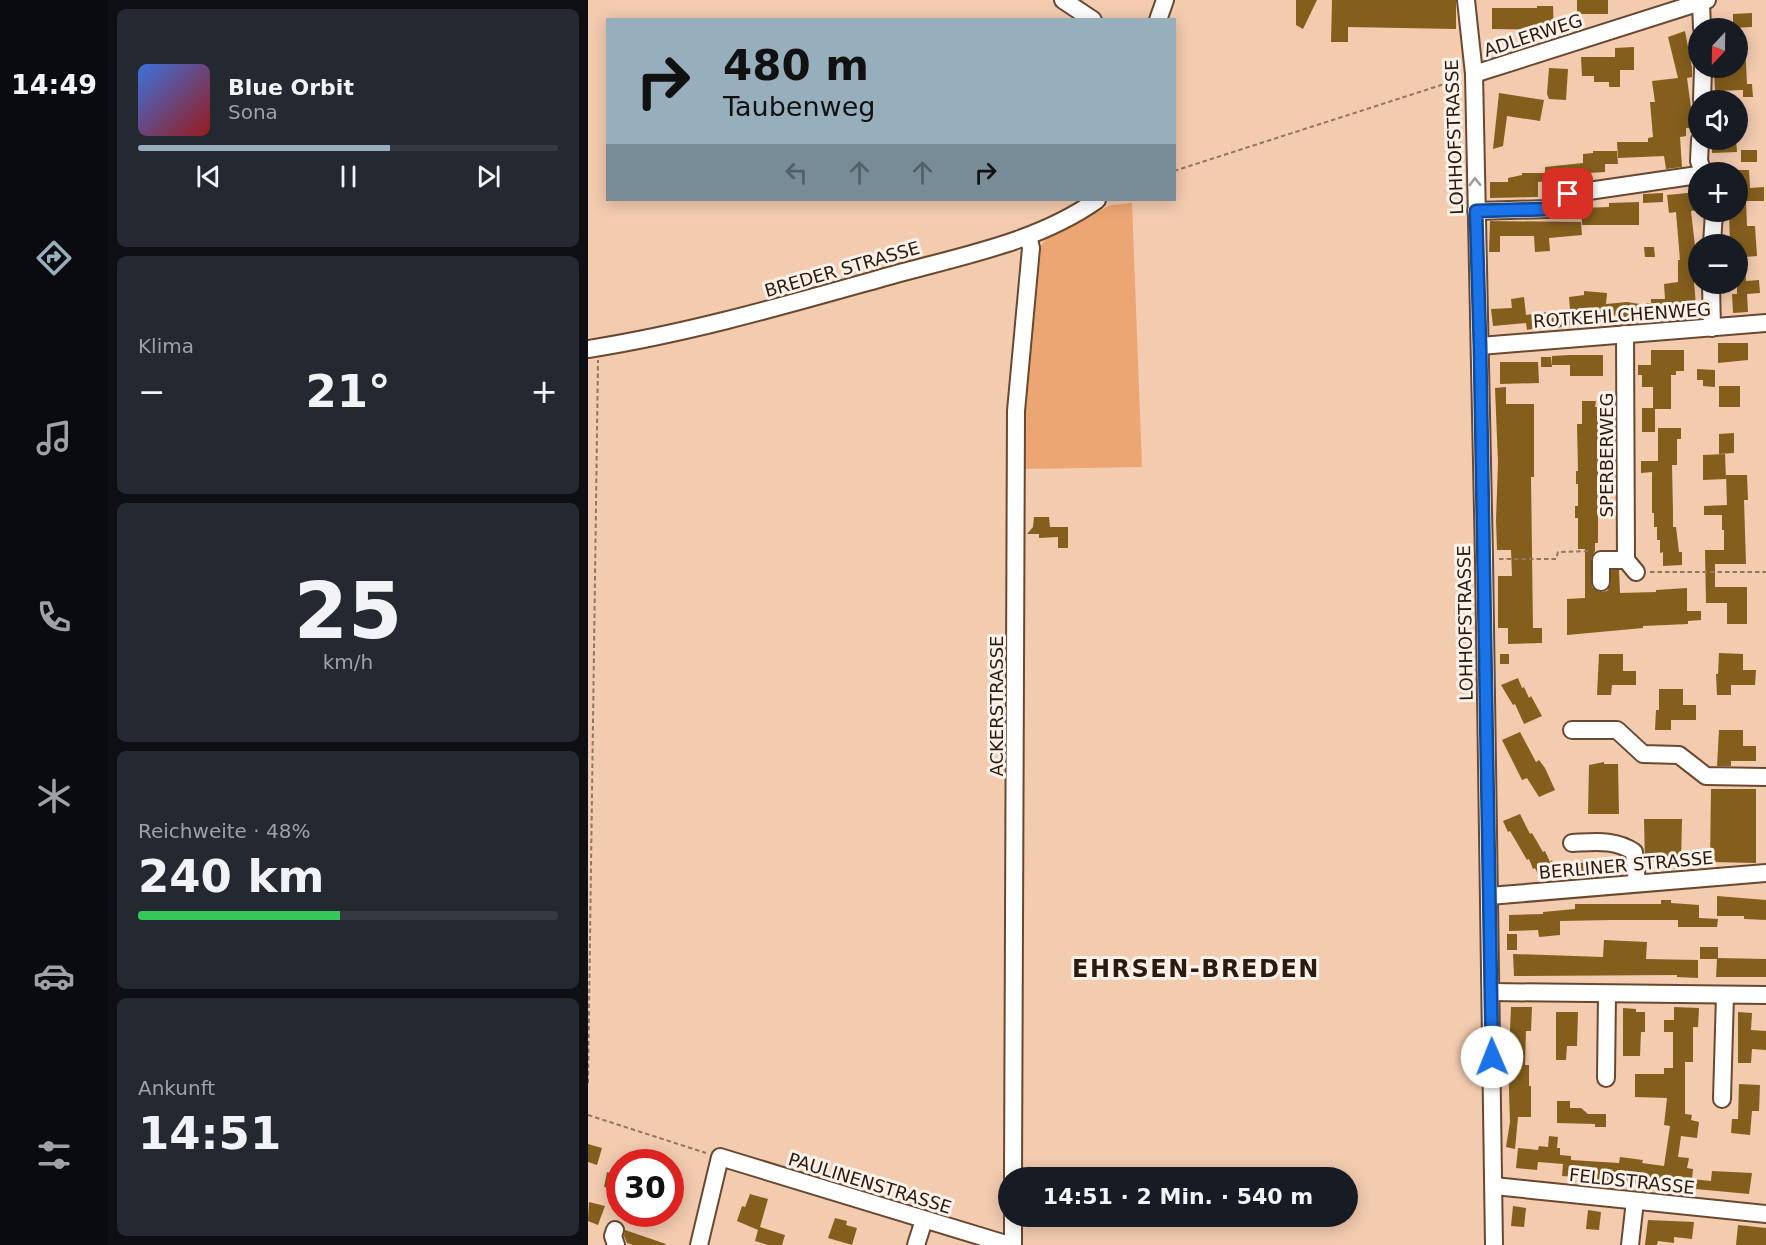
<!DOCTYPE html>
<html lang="de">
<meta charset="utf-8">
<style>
body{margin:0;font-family:"DejaVu Sans",sans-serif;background:#242831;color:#f1f3f6;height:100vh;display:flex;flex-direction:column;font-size:22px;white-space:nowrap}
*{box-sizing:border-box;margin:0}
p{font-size:20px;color:#9ea1a6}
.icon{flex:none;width:33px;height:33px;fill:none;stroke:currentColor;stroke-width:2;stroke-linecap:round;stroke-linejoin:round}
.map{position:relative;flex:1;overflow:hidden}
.drawer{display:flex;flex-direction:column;gap:9px;padding:9px;background:#0d0f14;width:480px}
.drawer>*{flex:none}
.banner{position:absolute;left:18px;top:18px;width:570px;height:183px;border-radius:0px;box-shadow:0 3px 15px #0003;background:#97afbd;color:#111;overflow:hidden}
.needle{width:39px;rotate:202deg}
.fabs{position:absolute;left:1100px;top:18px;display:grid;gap:12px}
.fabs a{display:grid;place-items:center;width:60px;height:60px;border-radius:50%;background:#171b24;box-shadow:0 3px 15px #0003;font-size:30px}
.speed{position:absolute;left:18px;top:1149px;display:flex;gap:12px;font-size:30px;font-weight:700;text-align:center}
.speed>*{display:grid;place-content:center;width:78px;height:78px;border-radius:50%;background:#171b24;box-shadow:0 3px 15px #0003;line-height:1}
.speed .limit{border:9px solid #d22;background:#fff;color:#111}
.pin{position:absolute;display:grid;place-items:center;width:51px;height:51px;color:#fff;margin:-26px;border-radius:12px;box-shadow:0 3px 9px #0006}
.me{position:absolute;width:66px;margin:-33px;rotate:359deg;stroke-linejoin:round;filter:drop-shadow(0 0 4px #0008)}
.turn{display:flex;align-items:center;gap:21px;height:126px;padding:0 18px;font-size:27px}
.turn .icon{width:78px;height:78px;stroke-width:2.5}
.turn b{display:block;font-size:42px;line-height:51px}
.lanes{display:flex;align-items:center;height:57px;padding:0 18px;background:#0003;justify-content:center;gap:30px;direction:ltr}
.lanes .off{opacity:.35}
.big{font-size:45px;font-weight:800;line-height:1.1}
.drawer .card{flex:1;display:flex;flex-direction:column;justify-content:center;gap:9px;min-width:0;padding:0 21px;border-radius:9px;background:#242831}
.drawer .dial{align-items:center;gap:0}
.dial b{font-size:78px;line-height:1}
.song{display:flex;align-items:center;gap:18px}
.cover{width:72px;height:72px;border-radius:9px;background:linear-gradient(135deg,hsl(220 70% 55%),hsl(0 70% 35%))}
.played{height:6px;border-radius:3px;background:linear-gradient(90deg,#97afbd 60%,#363941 60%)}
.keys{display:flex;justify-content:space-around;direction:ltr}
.heat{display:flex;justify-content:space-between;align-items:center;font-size:33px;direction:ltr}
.charge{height:9px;border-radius:4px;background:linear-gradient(90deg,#34c759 48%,#363941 0)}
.trip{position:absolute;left:410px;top:1167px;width:360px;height:60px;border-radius:30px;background:#171b24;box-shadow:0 3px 15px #0003;font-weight:800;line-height:60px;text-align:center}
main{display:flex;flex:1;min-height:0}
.tabs{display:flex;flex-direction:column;width:108px;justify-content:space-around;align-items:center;background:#090b0e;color:#9ea1a6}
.tabs .icon{width:42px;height:42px}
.tabs .active{color:#97afbd}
.tabs b{font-size:27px;color:#f1f3f6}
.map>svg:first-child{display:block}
.green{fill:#eca673}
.building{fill:#845e1d}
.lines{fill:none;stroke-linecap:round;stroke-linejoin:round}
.minor-casing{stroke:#69482f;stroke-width:20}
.path{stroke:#917662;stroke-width:2;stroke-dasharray:4.5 3;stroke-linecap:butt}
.minor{stroke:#fff;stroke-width:16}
.oneway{stroke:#9f9893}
.route-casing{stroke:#114b97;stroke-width:15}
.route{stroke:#1a73e8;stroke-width:10}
.labels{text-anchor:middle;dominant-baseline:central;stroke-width:6;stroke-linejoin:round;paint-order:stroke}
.street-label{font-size:18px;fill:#291b10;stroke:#fff2ea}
.district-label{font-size:24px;font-weight:bold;letter-spacing:1.5px;fill:#291b10;stroke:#fff2ea}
</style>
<main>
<nav class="tabs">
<b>14:49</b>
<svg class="icon active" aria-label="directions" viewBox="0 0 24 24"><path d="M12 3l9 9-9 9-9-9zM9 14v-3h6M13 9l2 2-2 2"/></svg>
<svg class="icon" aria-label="music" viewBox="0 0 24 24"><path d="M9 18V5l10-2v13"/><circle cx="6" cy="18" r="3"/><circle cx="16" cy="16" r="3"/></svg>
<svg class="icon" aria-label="phone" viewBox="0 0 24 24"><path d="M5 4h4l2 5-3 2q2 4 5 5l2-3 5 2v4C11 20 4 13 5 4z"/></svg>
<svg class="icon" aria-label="climate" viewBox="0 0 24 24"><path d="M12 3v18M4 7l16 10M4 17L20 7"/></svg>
<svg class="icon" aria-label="car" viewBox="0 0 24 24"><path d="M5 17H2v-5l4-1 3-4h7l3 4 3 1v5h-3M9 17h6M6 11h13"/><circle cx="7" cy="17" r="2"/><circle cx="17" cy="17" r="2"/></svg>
<svg class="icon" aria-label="filters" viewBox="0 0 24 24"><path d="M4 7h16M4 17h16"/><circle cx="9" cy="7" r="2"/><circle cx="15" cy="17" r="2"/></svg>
</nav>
<section class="drawer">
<div class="card">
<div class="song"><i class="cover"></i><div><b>Blue Orbit</b><p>Sona</p></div></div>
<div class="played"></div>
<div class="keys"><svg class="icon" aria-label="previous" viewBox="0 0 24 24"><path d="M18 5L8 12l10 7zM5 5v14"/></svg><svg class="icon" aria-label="pause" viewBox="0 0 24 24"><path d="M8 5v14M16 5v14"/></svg><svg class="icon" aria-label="next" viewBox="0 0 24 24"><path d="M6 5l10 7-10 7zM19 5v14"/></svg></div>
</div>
<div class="card"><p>Klima</p>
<div class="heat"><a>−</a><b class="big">21°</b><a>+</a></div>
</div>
<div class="card dial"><b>25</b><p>km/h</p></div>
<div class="card"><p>Reichweite · 48%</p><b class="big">240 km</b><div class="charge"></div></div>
<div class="card"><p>Ankunft</p><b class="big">14:51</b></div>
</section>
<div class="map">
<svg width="1178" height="1245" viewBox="0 0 1178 1245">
<rect width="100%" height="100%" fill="#f3cbaf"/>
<path class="green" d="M544,203L554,467L434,469L436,423L451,248L458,239L523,205Z"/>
<g class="building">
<path d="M708,0H729L715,29L708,25Z"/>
<path d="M744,0H868V29L760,27V42H743Z"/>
<rect x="989" y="0" width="31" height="14"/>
<path d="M949,6H965L966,30L904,29V8H949Z"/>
<path d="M1164,13V27L1145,28V14Z"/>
<path d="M1097,31L1104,68V77L1099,78L1103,108L1102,109L1103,128H1098V136L1092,137L1094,167L1078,169L1076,156L1030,158L1029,142H1060V138L1065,137L1062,102H1067L1064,81L1090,78L1080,37Z"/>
<path d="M1149,42H1157L1159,84H1164L1165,97H1155V90L1127,91L1126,72L1145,70V68H1149Z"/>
<path d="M1046,47V70H1032V87H1021V82H1006V76H994L993,57H1027V48Z"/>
<path d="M961,68L980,69L978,100L961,99L959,94Z"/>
<path d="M911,93L956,100L952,121L919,116L915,146L905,149Z"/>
<path d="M1124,140H1148L1149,152L1124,153Z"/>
<rect x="1153" y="150" width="16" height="12"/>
<path d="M1005,151H1029L1030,164H1017V172L983,174V179L950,182V197L902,198V182H920V178L934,175V173H957V167L995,163V154L1005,153Z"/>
<path d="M1149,170H1161L1162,188L1176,187V201H1158L1159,226H1167L1169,256L1157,257L1158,281L1171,280L1172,293L1159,294L1160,312L1145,313L1144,294H1149V244H1142L1141,212H1149Z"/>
<path d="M1110,192V210L1103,211L1107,246L1106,269H1108V282H1106L1109,317L1057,320L1023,315L1022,323L1007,321L997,317L996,321L984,320L985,325L967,328V324L939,330L938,323L905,326L903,309L924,308L923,299L936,297L938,315L982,309L981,297L996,295V291L1019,293L1018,304L1039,302L1058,305V303H1063V299H1077L1076,284L1090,282V260H1092L1088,212L1081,213L1079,195Z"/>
<path d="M1075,193V202L1055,203V194Z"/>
<path d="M1051,202V225H994L993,208L1021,207V203Z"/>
<path d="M902,221L993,222L994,235L961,238L962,251L947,252L946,236H912V252H901Z"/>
<path d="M1056,247H1066L1067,257H1057Z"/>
<path d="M1130,343H1160V360L1130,363Z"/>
<path d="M1063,350H1096V371H1088V375H1083V409H1067V432H1054V408H1065V387H1054V375H1050V365H1063Z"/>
<path d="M982,355H1015V376H982V365H964V356Z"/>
<path d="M953,357H963L964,367H953Z"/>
<path d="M912,362H950L951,383L912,384Z"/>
<path d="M1109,369L1127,370V387L1115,386V380H1109Z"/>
<rect x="1131" y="386" width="21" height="21"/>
<path d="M918,387V404H946V477H943L945,628H954V643L920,644V628H910V576H924L923,550H909L908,520L910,463L907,388Z"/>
<path d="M994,401H1008L1007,407H1010V543H1007V551L1003,559L1004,587L1012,592L1019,591L1023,583V570H1031L1032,593L1068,592V590L1099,588V611H1113V620L1100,621V624L1055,626V628L979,635V599L997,598V549H990V518H987V506H990V484H988V471H990L989,424H994Z"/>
<path d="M1070,428H1093V439H1089V465H1084L1085,513V527H1088L1091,552H1094V565L1075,566V552L1072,553V540H1069V527H1066V513H1064V472L1053,473V461H1070Z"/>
<path d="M1146,433V453L1131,454V434Z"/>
<path d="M1137,454L1138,479L1115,480V455Z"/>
<path d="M1138,475H1159L1160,500H1156L1158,564H1127V587H1159V624H1139V603H1118L1117,550H1136V530H1134V515H1116V506L1139,505Z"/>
<path d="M446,517H461L462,527H480V548H470V537L451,538V534H439L445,527Z"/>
<path d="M1131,653L1155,654V670H1168L1167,685H1143V695H1129L1128,674H1130Z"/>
<rect x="912" y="654" width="9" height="10"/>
<path d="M1011,654H1035V671H1048V685H1024L1023,695H1009Z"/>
<path d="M930,678L934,688L936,687L941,698L943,696L954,716L936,724L927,704L925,705L913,685Z"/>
<path d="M1071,689H1095V705H1108V720H1083V730H1067L1068,710H1071Z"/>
<path d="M1131,730H1155V746H1168V761H1143V766H1129Z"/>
<path d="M932,732L948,762L951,760L957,768L967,790L951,797L939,778L934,780L914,740Z"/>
<path d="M1016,762V764H1030L1031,814H1000L1001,765Z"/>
<path d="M1123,789H1168V863L1122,862Z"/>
<path d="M932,814L942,834L944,833L955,852L957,851L962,862L964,860L968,870L952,878L947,868L945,869L941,859L939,860L922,831L920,832L915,821Z"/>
<path d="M1056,819H1094L1093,861H1057Z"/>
<path d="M1035,862V872L984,873V863Z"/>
<path d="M1129,896L1178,900V920L1156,919V916H1129Z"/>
<path d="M1073,900H1083V903L1111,905V918L1130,919L1129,927H1090V920H1023L972,921V935L951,937L950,930L921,931V915L955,914V912L987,909V904H1073Z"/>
<rect x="919" y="934" width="10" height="16"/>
<path d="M1016,940L1059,942L1058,959L1110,960V978L1089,977V975L926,976L925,954L1015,957Z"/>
<path d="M1112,947H1130V958L1178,959V977H1128L1129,959H1112Z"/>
<path d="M923,1007H944L943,1031H938L937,1065H941V1086H943V1117H930L927,1149L918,1147L922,1122L919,1031H922Z"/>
<path d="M1086,1007L1111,1008L1110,1027H1105V1062H1097V1114L1104,1115L1103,1120L1111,1122L1109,1138L1093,1136L1090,1157L1101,1158L1099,1168L1105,1169L1104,1179L1123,1181L1124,1171L1164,1173L1161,1194L1076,1186V1190L1052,1187L1053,1184L1002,1180V1178L974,1176L975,1164L950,1162L949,1170L928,1168L930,1148L950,1150L951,1146L960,1147L961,1136L970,1137L969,1148H972V1155L983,1156V1160L1031,1163L1032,1157L1055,1160L1054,1163L1076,1166L1082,1126L1076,1125L1079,1098L1047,1097V1074H1076V1068H1085V1032H1076V1020H1086Z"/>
<path d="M1035,1008L1048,1009V1012H1057V1032H1053L1052,1056H1035Z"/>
<path d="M968,1012H990L989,1046H979L978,1060H968Z"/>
<path d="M1150,1012L1164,1013L1163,1030L1178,1031V1050L1164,1049L1163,1063H1150Z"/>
<path d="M1151,1084L1172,1085L1171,1111H1164L1162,1135L1143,1133L1144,1119H1150Z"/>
<path d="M969,1101H982V1108H993L1000,1114H1018V1127H1007V1124L969,1123Z"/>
<path d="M0,1144L14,1148L9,1165L0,1162Z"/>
<path d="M19,1172L28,1175L25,1189L16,1187Z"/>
<path d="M82,1177L93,1178L88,1210L82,1209Z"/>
<path d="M162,1194L180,1199L172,1227L197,1235L194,1245H180L167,1241L170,1230L149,1221L154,1206L157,1207Z"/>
<path d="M1,1202L17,1206L10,1225L0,1221Z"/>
<path d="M925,1206L938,1208L936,1227L923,1226Z"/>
<path d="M1000,1210L1013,1212L1011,1230L998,1229Z"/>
<path d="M247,1218L259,1221L258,1225L269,1228L264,1245L240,1238Z"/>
<path d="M1060,1220L1106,1222L1104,1239L1086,1237V1243L1070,1241L1069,1245H1057Z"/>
<path d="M1150,1225L1178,1228V1245H1148Z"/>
<path d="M37,1230L78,1244L77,1245H45L39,1243L36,1236Z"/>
</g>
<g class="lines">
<g class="minor-casing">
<g id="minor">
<path d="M475,0L505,20"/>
<path d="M878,0L886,74L896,559L906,1245"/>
<path d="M1113,2L1114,28"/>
<path d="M570,20L577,0"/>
<path d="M886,74L1119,0"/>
<path d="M1114,100L1115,68"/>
<path d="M1112,140L1111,161L1115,172"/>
<path d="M888,211L960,209L970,204L980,194L1110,175"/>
<path d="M1124,244L1126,212"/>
<path d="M1123,284L1124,328"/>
<path d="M1037,334L1038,560L1048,572"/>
<path d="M892,346L1178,323"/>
<path d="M0,349C102,333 201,304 301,276C372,256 448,243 509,200"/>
<path d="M1013,582V560H1038"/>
<path d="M984,730H1029L1055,754L1091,755L1118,776L1178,777"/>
<path d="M984,843C1007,842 1027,839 1046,852L1049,883"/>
<path d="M901,896L1178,873"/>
<path d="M903,992L1178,995"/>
<path d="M1018,1078L1019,994"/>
<path d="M1134,1099L1137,995"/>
<path d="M425,1178L428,411L443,248L440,236"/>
<path d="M906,1186L1178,1214"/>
<path d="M27,1230L25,1236L28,1245"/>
<path d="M111,1245L132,1157L421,1245"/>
<path d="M328,1245L336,1220"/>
<path d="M425,1245V1216"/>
<path d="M1042,1245L1047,1201"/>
</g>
</g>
<g class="path">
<path d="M586,171L872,79"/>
<path d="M911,559H968L970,552L1002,551"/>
<path d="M1062,572H1178"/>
<path d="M0,1083L10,360"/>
<path d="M0,1115L118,1153"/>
</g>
<use href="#minor" class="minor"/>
</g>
<defs><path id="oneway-chevron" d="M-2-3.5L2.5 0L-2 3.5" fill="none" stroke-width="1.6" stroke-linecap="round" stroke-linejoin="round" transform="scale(1.5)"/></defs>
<use class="oneway" href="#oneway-chevron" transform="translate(887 182) rotate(-91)"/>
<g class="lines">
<g class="route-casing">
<path id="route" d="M904,1057L892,346L888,211L960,209L970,204L980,194"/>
</g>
<use href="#route" class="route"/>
</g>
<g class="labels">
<g class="street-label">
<text transform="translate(945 35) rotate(-18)">ADLERWEG</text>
<text transform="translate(866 137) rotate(-92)">LOHHOFSTRASSE</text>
<text transform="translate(254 269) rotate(-16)">BREDER STRASSE</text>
<text transform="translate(1034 315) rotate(-4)">ROTKEHLCHENWEG</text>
<text transform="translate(1018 455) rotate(-90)">SPERBERWEG</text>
<text transform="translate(877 623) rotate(-91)">LOHHOFSTRASSE</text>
<text transform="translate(408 706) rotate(-90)">ACKERSTRASSE</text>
<text transform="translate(1038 865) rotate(-5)">BERLINER STRASSE</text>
<text transform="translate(1044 1181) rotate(6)">FELDSTRASSE</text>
<text transform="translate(282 1183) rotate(17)">PAULINENSTRASSE</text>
</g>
<g class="district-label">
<text x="608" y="969">EHRSEN-BREDEN</text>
</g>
</g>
</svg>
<div class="fabs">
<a><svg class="needle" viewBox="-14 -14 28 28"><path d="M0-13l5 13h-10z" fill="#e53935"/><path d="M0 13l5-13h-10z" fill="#9ea1a6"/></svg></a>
<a><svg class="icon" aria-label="sound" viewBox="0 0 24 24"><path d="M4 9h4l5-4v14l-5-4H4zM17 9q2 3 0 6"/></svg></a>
<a>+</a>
<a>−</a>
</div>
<div class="speed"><div class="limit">30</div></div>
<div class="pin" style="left:980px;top:194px;background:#d93025"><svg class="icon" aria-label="arrive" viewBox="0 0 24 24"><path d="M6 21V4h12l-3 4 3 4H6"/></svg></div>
<svg class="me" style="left:904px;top:1057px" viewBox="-20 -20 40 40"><circle r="19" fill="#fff"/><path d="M0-13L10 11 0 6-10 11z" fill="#1a73e8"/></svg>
<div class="trip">14:51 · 2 Min. · 540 m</div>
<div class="banner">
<div class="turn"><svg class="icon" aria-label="right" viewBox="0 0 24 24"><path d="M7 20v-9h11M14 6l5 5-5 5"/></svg><div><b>480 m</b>Taubenweg</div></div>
<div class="lanes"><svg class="icon off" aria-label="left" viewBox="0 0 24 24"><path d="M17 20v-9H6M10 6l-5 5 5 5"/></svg><svg class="icon off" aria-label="ahead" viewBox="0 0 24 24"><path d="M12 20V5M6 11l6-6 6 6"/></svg><svg class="icon off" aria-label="ahead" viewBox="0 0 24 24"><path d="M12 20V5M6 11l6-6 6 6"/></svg><svg class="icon" aria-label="right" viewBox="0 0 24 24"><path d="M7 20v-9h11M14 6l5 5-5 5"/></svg></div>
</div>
</div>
</main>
